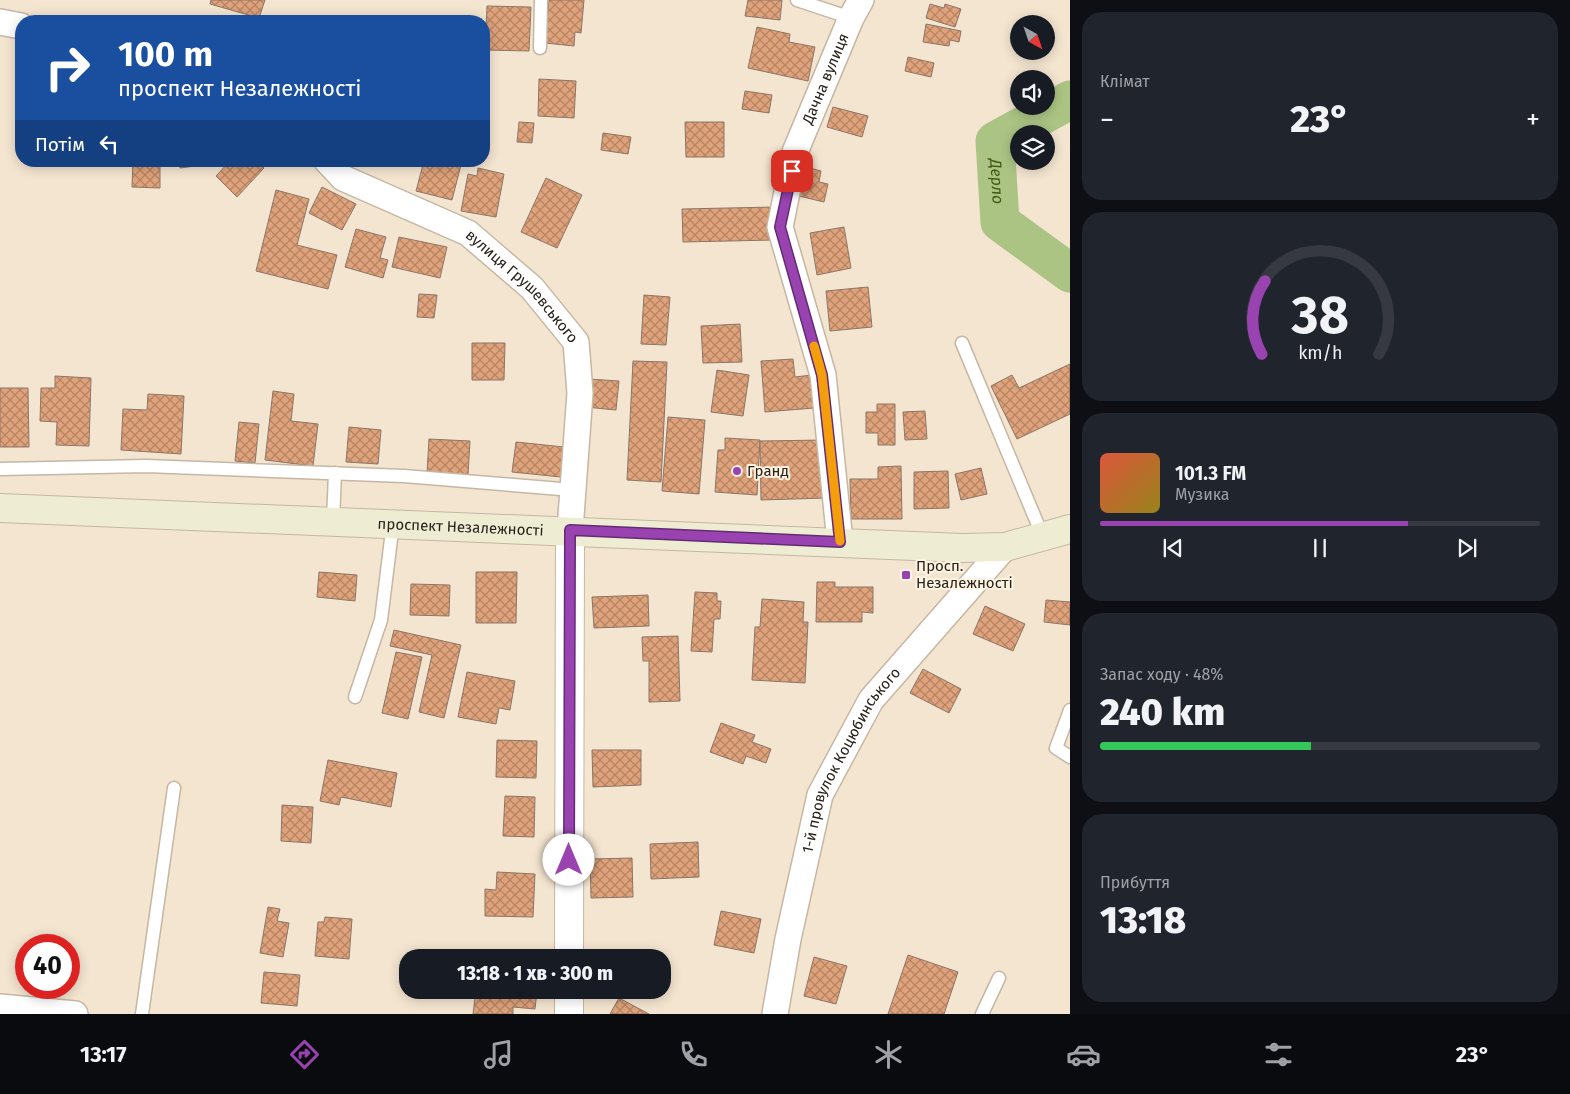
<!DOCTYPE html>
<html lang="uk">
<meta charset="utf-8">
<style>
body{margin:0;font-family:"Fira Sans",sans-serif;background:#20242c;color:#f1f3f6;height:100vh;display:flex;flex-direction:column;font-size:19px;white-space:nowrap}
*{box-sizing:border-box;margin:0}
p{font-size:16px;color:#9ea1a6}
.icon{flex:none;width:28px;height:28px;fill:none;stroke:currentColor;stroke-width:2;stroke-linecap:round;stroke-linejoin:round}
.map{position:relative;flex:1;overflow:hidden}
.sheet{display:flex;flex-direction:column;gap:12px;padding:12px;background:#0d0f14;width:500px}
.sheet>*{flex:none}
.banner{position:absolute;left:15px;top:15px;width:475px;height:152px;border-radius:20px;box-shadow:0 2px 12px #0003;background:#1a4fa0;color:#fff;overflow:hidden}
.needle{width:32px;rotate:140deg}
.buttons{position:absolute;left:1010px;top:15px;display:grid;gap:10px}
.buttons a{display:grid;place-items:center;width:45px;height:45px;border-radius:50%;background:#171b24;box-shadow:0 2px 12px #0003;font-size:25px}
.speed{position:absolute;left:15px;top:934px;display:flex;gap:10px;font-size:25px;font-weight:700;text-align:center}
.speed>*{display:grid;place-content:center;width:65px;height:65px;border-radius:50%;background:#171b24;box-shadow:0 2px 12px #0003;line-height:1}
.speed .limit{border:8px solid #d22;background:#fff;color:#111}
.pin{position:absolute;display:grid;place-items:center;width:42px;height:42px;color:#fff;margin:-21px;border-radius:10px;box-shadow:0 2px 8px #0006}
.me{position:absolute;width:55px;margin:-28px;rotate:0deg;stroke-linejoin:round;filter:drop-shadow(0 0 4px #0008)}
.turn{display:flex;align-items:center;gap:18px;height:105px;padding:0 20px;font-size:22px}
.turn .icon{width:65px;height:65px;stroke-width:2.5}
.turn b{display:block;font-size:35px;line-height:42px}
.then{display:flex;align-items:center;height:48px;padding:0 20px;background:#0003;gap:10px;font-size:19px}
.big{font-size:38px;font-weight:800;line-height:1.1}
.sheet .tile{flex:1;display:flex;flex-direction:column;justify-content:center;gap:8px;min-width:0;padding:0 18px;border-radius:20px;background:#20242c}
.sheet .dial{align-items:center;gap:0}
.dial svg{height:130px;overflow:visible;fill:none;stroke:#363941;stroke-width:7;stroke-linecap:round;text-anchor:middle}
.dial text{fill:#f1f3f6;stroke:none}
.song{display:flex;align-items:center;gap:15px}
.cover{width:60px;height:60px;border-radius:8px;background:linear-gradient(135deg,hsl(10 70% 55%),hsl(50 70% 35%))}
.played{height:5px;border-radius:2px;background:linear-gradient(90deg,#9943b0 70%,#363941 70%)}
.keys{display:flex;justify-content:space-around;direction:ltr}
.heat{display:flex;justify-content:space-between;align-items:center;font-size:28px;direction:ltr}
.charge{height:8px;border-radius:4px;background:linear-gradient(90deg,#34c759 48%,#363941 0)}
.trip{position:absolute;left:399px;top:949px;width:272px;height:50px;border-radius:20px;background:#171b24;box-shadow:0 2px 12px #0003;font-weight:800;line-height:50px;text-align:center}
.dock{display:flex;height:80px;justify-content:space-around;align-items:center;background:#090b0e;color:#9ea1a6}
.dock .icon{width:35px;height:35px}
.dock .active{color:#9943b0}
.dock b{font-size:22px;color:#f1f3f6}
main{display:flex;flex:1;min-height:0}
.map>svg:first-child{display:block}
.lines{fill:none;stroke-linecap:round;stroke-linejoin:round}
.river{stroke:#abc484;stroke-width:39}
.building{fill:url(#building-cross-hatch);stroke:#8b7669}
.service-casing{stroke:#c5b7a3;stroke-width:15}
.minor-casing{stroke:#c5b7a3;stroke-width:28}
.tertiary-casing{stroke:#c5b7a3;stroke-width:30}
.secondary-casing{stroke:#c5b7a3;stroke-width:30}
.service{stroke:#fff;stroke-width:12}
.minor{stroke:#fff;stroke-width:25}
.tertiary{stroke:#fff;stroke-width:28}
.secondary{stroke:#efecd4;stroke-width:28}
.route-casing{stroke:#632c72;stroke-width:12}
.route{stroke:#9943b0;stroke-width:9}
.slow{stroke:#f59e0b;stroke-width:9}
.poi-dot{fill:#9943b0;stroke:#fff3e2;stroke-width:2}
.labels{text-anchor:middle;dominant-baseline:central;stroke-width:4;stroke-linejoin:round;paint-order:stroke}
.street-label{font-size:15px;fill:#27221a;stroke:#fff3e2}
.poi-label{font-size:15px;fill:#27221a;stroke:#fff3e2;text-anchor:start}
.water-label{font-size:16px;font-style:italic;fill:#435914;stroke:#fff3e2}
</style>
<main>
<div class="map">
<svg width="1070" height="1014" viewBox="0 0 1070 1014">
<defs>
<pattern id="building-cross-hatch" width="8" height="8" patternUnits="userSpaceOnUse" patternTransform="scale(1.25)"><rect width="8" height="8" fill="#dfa27a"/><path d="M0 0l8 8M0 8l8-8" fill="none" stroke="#b58463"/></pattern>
</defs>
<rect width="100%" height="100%" fill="#f4e5d0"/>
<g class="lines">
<path class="river" id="s1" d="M1070,100L995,141L1000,222L1070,273"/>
</g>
<g class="building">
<path d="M211,0H265L259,18L210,4Z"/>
<path d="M549,0H584L581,33L575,32L574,46L545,43Z"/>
<path d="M748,0H782L780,20L745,16Z"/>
<path d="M930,4L944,8L945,4L961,9L955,27L926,18Z"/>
<path d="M487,6L531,7L529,51L485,50Z"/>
<path d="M926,24L961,31L959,42L950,40L949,46L923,42Z"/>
<path d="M757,27L790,34L789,42L815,47L808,81L748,68Z"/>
<path d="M908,57L934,63L931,77L905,71Z"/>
<path d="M539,79L576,81L574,118L538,116Z"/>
<path d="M745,91L772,95L769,113L742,109Z"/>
<path d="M833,107L868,116L862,137L827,127Z"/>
<path d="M519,122L534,123L532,143L517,142Z"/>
<path d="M685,122H724V157H686Z"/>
<path d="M603,133L631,137L628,154L601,150Z"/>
<path d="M133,161H160V188L132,187Z"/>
<path d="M179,161H211V164L180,168Z"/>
<path d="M230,161H256L264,168L237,197L216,176Z"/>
<path d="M424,161H462L452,200L416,191Z"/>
<path d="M806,167L821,171L819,182L828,184L824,202L799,196Z"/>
<path d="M478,168L504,174L496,217L461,211L468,174L477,176Z"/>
<path d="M546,178L582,195L557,248L521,232Z"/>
<path d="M322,187L356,204L342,230L309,213Z"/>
<path d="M276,190L309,199L297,245L337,255L328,289L256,271Z"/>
<path d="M774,207L775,240L683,242L682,209Z"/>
<path d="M844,227L851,268L817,275L810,233Z"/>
<path d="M356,229L386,237L380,258L388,260L383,278L345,267Z"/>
<path d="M399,237L447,247L440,278L392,267Z"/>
<path d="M868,287L872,327L830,331L826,291Z"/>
<path d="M419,294L437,295L434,318L417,317Z"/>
<path d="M644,295L670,297L666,345L641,344Z"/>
<path d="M740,324L742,362L703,363L701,326Z"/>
<path d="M472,343H505L504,380H472Z"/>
<path d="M793,359L795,377L812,375L814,408L765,412L761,361Z"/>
<path d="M633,361L667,362L661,482L627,480Z"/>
<path d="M1070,364V414L1017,439L991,386L1012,375L1019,388Z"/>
<path d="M717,370L749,375L743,416L711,412Z"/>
<path d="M55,376L91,378L89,446L56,445L57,422L40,421L41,388H55Z"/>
<path d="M588,379L619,381L616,410L585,407Z"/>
<path d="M0,388H28L29,447H0Z"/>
<path d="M273,391L294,394L291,421L318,424L313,466L265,460Z"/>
<path d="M148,394L184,396L181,454L121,450L123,409L147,410Z"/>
<path d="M877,404H895V445H878V433H866V412H877Z"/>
<path d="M925,411L927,439L905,440L903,412Z"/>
<path d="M668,417L705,420L699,494L662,491Z"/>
<path d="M239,422L259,424L255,463L235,461Z"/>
<path d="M349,427L381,430L378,464L346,462Z"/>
<path d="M725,438L760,440L757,495L715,492L718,450H725Z"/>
<path d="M429,439L470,441L468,475L427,473Z"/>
<path d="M825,440L826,498L761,500L760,441Z"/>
<path d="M516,442L564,447L561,477L512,472Z"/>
<path d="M901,466L902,519H851L850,479H878V467Z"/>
<path d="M981,468L987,494L961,500L955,474Z"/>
<path d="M948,471L949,508L914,509V472Z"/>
<path d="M319,572L357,575L355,601L317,597Z"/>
<path d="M476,572H517L516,623H476Z"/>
<path d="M817,582H835V587H873V613L862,612V622H816Z"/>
<path d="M411,584L450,585L449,616L410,615Z"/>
<path d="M695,592L717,593V601H721L720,619H714L712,652L691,651Z"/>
<path d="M648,595L649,626L594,628L592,597Z"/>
<path d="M762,599L804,602L803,622H808L805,683L752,680L755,627H760Z"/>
<path d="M1046,600L1070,602V625L1044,622Z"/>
<path d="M985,606L1025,624L1013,651L973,634Z"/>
<path d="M394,630L461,645L444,718L419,712L432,655L390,646Z"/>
<path d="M678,636L680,701L649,702V661H643L642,637Z"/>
<path d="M396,652L422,657L408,719L382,713Z"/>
<path d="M923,669L961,689L949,713L910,693Z"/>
<path d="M467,672L515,681L510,710L499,708L496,724L458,717Z"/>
<path d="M721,723L755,735L752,742L771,749L766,763L746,756L743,764L710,752Z"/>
<path d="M497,740L537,741L536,778L496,777Z"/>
<path d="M592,750H641V785L593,787Z"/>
<path d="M328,760L397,773L391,807L341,797L339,805L320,801Z"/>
<path d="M505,796L535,797L534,837L503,836Z"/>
<path d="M282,805L313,807L311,843L281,841Z"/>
<path d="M698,842L699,877L651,879L650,844Z"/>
<path d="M632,858L633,897L591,898L590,859Z"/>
<path d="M497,872L535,874L533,917L485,916V889L496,890Z"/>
<path d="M268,907L280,909L277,921L289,923L283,957L260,953Z"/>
<path d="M721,911L761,919L754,953L714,945Z"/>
<path d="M325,917L352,919L349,959L315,956L318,922H324Z"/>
<path d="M908,955L958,972L944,1014H888Z"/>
<path d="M814,957L847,966L836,1004L804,996Z"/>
<path d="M264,972L300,975L297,1006L261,1003Z"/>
<path d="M476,990L537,991L535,1009L513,1007V1014H473Z"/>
<path d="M619,998L649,1014H610Z"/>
</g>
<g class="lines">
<g class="service-casing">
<g id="service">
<path d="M797,0L851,18"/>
<path d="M540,48L541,0"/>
<path d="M962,343L1043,537"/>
<path d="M0,469L146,466L404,476L573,490"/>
<path d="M333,521L335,473"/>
<path d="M355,697L381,620L393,523"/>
<path d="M1070,710L1056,748L1070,757"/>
<path d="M142,1014L174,788"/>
<path d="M982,1014L999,978"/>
</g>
</g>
<g class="minor-casing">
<g id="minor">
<path d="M0,22L21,26"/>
<path id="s2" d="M327,161L343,178L468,233L532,288L576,342L580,393L570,530"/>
<path id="s3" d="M840,542L823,375L780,227L795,152L851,18L861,0"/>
<path d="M0,1007L75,1014"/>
<path id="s4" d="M775,1014L788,939L820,795L871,700L1005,547"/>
</g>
</g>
<g class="tertiary-casing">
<g id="tertiary">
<path d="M569,958L570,530"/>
<path d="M569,1014V990"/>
</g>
</g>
<g class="secondary-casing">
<g id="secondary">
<path id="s5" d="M0,508L962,548L1005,547L1070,529"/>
</g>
</g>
<use href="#service" class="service"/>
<use href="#minor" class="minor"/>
<use href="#tertiary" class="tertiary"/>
<use href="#secondary" class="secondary"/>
</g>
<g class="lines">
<g class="route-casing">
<path id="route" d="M569,860L570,530L840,542L822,375L780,227L792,171"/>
</g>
<use href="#route" class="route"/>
<path class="slow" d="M814,346L822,375L840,541"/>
</g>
<g class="poi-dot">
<circle cx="737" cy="471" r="5"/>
<rect x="901" y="570" width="10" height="10" rx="2.5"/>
</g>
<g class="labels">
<g class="street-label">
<text stroke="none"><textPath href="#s3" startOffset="478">Дачна вулиця</textPath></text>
<text stroke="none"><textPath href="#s2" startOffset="236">вулиця Грушевського</textPath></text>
<text stroke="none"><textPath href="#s5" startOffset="461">проспект Незалежності</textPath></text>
<text stroke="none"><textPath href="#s4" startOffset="268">1-й провулок Коцюбинського</textPath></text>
</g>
<g class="poi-label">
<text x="747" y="471">Гранд</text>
<text x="916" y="566">Просп.<tspan x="916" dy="17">Незалежності</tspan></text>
</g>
<g class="water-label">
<text stroke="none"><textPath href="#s1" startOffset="126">Дерло</textPath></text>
</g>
</g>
</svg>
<div class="buttons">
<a><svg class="needle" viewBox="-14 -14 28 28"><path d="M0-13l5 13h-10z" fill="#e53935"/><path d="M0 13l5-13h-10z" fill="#9ea1a6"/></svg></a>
<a><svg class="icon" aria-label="sound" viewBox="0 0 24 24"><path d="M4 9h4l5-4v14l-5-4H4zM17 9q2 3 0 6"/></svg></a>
<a><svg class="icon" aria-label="layers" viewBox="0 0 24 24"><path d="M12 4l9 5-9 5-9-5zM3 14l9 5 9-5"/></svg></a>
</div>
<div class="speed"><div class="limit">40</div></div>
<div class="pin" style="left:792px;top:171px;background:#d93025"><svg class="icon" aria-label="arrive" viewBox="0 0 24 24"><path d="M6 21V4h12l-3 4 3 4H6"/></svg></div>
<svg class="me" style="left:569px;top:860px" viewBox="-20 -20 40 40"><circle r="19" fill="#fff"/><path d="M0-13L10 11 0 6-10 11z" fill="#9943b0"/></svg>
<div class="trip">13:18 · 1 хв · 300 m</div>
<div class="banner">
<div class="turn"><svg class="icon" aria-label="right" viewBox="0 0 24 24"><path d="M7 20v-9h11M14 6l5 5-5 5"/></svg><div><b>100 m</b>проспект Незалежності</div></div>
<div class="then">Потім<svg class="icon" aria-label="left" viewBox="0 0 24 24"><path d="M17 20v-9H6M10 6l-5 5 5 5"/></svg></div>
</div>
</div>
<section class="sheet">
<div class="tile"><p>Клімат</p>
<div class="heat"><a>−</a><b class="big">23°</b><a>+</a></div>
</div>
<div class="tile dial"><svg viewBox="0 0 100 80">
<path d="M14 69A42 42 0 1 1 86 69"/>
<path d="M14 69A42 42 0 0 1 16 24" stroke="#9943b0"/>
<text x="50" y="56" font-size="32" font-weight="700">38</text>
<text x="50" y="72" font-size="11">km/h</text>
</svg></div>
<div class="tile">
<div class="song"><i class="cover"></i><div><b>101.3 FM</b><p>Музика</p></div></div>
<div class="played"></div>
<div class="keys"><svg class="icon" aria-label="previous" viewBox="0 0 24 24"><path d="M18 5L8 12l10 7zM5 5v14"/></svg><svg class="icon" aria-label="pause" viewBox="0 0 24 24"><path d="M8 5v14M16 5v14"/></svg><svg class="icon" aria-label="next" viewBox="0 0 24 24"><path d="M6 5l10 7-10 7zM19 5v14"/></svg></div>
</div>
<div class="tile"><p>Запас ходу · 48%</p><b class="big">240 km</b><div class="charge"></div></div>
<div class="tile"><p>Прибуття</p><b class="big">13:18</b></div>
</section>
</main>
<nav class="dock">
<b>13:17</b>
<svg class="icon active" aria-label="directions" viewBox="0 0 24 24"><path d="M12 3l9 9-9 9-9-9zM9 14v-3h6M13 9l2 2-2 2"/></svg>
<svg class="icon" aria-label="music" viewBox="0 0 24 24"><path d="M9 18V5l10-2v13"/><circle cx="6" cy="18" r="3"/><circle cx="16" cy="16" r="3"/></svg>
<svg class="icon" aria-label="phone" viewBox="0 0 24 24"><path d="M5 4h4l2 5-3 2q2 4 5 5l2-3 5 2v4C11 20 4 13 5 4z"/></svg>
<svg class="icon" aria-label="climate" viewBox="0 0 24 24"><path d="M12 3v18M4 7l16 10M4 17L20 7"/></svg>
<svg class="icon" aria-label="car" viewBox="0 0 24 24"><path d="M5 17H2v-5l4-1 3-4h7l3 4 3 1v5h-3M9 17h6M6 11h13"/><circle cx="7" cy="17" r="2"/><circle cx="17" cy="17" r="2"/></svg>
<svg class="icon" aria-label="filters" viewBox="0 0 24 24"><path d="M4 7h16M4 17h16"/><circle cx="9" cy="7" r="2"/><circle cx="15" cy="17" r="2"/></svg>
<b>23°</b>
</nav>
